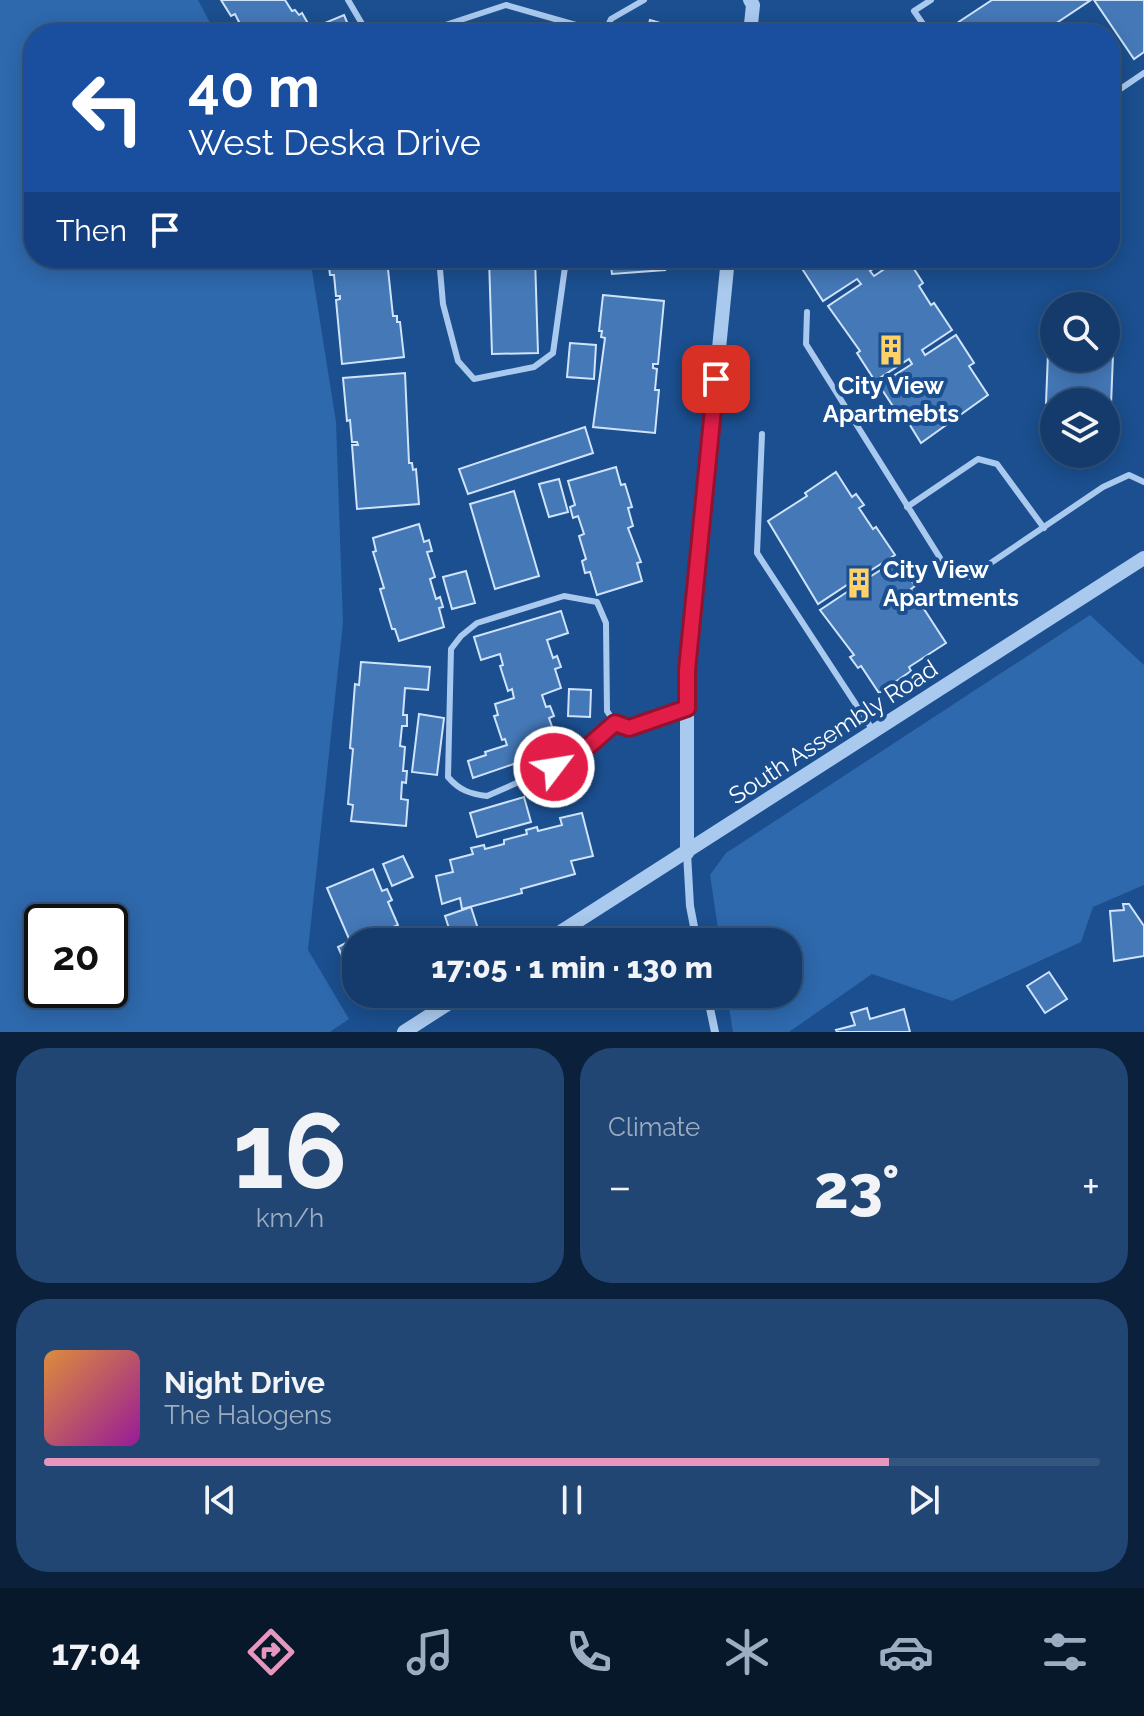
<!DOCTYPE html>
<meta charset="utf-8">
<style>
body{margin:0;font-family:Raleway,sans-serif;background:#214673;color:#f1f3f6;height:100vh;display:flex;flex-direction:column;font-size:30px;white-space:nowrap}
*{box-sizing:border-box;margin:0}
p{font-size:26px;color:#9dadc1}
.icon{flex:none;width:44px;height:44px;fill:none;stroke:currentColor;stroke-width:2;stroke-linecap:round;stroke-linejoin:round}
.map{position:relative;height:1032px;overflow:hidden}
.side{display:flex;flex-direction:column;gap:16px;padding:16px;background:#0b203b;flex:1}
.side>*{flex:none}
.banner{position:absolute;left:24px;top:24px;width:1096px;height:244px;border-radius:32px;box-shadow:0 4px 20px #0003,0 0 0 2px #33557e;background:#1a4fa0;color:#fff;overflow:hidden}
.tools{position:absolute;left:1040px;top:292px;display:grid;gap:16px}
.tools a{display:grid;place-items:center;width:80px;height:80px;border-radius:50%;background:#143b6b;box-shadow:0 4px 20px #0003,0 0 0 2px #33557e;font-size:40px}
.speed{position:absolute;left:24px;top:904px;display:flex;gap:16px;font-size:40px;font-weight:700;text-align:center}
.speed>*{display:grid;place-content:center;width:104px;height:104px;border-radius:50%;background:#143b6b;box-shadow:0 4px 20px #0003,0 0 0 2px #33557e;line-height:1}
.speed .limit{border:4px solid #111;border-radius:12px;background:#fff;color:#111}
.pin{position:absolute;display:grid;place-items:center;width:68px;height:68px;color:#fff;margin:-34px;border-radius:16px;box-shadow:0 4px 12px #0006}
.me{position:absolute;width:88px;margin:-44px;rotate:59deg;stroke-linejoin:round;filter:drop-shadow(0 0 6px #0008)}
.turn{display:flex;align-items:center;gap:28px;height:168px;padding:0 32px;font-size:36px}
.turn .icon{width:104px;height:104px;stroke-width:2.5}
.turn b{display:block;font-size:56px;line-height:68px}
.then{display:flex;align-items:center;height:76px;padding:0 32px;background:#0003;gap:16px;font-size:30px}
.big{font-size:60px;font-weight:800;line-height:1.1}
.side .widget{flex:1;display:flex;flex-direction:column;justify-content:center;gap:12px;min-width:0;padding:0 28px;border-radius:32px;background:#214673}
.side .dial{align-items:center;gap:0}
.dial b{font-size:104px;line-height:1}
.song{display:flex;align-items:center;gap:24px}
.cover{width:96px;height:96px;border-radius:12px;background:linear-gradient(135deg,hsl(30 70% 55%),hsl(300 70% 35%))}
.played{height:8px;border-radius:4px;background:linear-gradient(90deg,#e797bd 80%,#33557e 80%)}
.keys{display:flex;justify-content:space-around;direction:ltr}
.heat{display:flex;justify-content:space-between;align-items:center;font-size:44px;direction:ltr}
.side .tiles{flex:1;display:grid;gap:16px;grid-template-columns:1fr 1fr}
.widget:last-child{grid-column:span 2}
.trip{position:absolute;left:342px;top:928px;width:460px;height:80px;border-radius:32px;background:#143b6b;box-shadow:0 4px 20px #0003,0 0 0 2px #33557e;font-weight:800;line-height:80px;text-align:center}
.dock{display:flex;height:128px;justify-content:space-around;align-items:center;background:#08182b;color:#9dadc1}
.dock .icon{width:56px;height:56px}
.dock .selected{color:#e797bd}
.dock b{font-size:36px;color:#f1f3f6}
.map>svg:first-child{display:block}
.green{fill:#2e69ad;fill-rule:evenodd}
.building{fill:#4478b7;stroke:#cfe3fa;stroke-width:2}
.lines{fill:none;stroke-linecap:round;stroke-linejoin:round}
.service{stroke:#a9c9ee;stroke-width:6}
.minor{stroke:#a9c9ee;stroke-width:8}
.tertiary{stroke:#a9c9ee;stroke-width:14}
.route-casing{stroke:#92132f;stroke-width:20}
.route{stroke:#e11d48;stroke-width:14}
.labels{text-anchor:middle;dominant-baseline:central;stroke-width:8;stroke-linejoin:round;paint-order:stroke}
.poi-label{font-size:24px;font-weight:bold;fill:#fff;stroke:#1b4f8f}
.street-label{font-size:24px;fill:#fff;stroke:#1b4f8f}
</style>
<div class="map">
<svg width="1144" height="1032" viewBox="0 0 1144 1032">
<rect width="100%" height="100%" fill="#1b4f8f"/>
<g class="green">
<path d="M0,0H198L216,34H34V258H310L336,422L343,623L308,950L349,1019L330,1032H0ZM42,922H110V990H42Z"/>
<path d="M1090,615L1144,665V885L1093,907L1081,942L952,1001L872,974L789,1032H733L727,994H788V942H720L710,875L726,853Z"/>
</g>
<g class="building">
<path d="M221,0H285L292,11L295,10L299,15L302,13L314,34H242L236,24L239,22L235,14L231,16Z"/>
<path d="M992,0H1091L1040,34H951L948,29Z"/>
<path d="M1094,0H1144V52L1134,59Z"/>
<path d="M344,15L352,34H324L320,25Z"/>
<path d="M650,20L691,32L690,34H646Z"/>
<path d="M328,258H391L392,268L388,269L393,316H397V322H400L404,357L342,364L336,300L340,299V296H336L334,275H330Z"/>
<path d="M489,258H535L538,353L492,354Z"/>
<path d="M610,258H668L669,265H664L665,270L612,274Z"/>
<path d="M801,258H890L870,271L874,276L901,258H907L923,283L919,286L931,305L934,303L952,330L922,350L925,355L956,335L974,363L969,366L988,395L921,443L905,417L902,420L879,385L912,364L909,359L875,381L857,353L860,351L828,306L861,284L857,279L823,301L799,264L803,262Z"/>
<path d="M603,295L664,301L658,364H653V368L657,369L655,390H659L655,433L593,427L605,338L601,337L602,331H599Z"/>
<path d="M1049,328H1054V358H1106V329L1114,330L1111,405H1106V402L1046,403Z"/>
<path d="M570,343L596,345L594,379L567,377Z"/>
<path d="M405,373L409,463H412L413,470L416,469L419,504L357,509L352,445H358L357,442H352L350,420L347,421L343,378Z"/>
<path d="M585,427L593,453L468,494L459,469Z"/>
<path d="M616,467L621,485L625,484L632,507L628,508L633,526L628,528L641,562L637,563L642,581L597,595L590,572L585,573L582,561L586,559L579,536L584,534L578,516L573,518L570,507L575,505L568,481Z"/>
<path d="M836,472L852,497L856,494L864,505L859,508L873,529L876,527L895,555L862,576L865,580L898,559L915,586L911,589L946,643L909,667L911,671L879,693L861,666L858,668L850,657L854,655L820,610L850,590L847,585L818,604L768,521L807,496L805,493Z"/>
<path d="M559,479L568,512L549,517L539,484Z"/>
<path d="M514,491L539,576L495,589L470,504Z"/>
<path d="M419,524L424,542L429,540L432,551L427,552L435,577L430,579L436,599L440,597L443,607L439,608L444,627L399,641L395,629H392L380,589L384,588L373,552L376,551L373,538Z"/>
<path d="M466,571L475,603L452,609L443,577Z"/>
<path d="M561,611L568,633L547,640L553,658L557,656L561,667L555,669L561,688L542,695L546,707L550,706L554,716L549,718L556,738L533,746L537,756L473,778L468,761L486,755L485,752L507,745L505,739L502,740L494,716L498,715L495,704L514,698L512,689L508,691L500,666L503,665L500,654L481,660L474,637Z"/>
<path d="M361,662L430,667L428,690L405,688L403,715H407V726H402L400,746L405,747L403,771H407L406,783L402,782L401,799L408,800L406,826L351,821L353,805L348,804L353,749L350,748L355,684L359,685Z"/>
<path d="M569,689L591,690L590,717L568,716Z"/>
<path d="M419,714L444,718L437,775L412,772Z"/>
<path d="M524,797L531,822L477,837L470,813Z"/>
<path d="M582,813L593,856L571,861L575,874L521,889L522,893L462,909L460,898L442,904L436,876L453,872L450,860L473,854L471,848L484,845L485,849L504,844V840L527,834L526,830L537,827L538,831L562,825L560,818Z"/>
<path d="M403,856L413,877L392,886L383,864Z"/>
<path d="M373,869L382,891L387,889L392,900L388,902L398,925L386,930L392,942H356V988L338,947L350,941L327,888Z"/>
<path d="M1123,904H1129L1144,926V956L1114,961L1110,911L1124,910Z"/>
<path d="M471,907L479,932L453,941L445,916Z"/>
<path d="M422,929L428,942H402L401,940Z"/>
<path d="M1049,972L1067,999L1045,1013L1027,986Z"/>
<path d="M867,1008L870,1019L904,1009L910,1032H837L836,1030L855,1025L851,1013Z"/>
</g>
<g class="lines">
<g class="service">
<path d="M348,0L368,34"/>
<path d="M418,34L506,5L604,33"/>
<path d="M604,34L611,19L644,0"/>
<path d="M930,34L914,11L931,0"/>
<path d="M1110,89L1113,94L1144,73"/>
<path d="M439,258L443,304L458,361L474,379L534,367L553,353L565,267L563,258"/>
<path d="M807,312L806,344L952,577H970L1103,487L1129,475L1144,482"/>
<path d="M762,434L757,553L874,732"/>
<path d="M907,507L978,459L997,464L1044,528"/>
<path d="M615,723L576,757L487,796C470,794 459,790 448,777L451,649L461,636L477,623L564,596L597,602L606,623L607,711L615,723L629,728L687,708"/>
</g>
<g class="minor">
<path d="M687,853L690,906L697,942"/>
<path d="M707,994L715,1032"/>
</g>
<g class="tertiary">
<path d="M750,0L753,5L750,34"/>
<path d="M687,853V670L728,258"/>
<path d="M545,942L1144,558"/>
<path d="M404,1032L463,994"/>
</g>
</g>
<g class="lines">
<g class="route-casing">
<path id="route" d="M554,767L576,757L615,723L629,728L687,708V670L716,379"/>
</g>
<use href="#route" class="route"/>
</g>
<defs>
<g id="building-bare" transform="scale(2.4)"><path d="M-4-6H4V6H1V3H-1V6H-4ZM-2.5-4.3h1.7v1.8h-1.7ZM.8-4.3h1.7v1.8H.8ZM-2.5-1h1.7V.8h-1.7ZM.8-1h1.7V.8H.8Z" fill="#ffd166" stroke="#1b4f8f" stroke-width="2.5" paint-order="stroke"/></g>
</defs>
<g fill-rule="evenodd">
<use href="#building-bare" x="891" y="350"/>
<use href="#building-bare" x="859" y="583"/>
</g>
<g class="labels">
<g class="poi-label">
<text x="891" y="385">City View<tspan x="891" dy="28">Apartmebts</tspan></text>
<text x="883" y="569" text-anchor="start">City View<tspan x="883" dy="28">Apartments</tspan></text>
</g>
<g class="street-label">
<text transform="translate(833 732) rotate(-33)">South Assembly Road</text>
</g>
</g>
</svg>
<div class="tools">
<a><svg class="icon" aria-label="search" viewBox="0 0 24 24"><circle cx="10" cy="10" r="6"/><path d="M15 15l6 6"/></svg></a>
<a><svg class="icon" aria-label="layers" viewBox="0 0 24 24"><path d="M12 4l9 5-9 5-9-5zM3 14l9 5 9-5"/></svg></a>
</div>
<div class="speed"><div class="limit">20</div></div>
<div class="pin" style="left:716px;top:379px;background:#d93025"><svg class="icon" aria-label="arrive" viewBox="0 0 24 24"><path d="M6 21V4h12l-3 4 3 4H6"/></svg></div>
<svg class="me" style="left:554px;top:767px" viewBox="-20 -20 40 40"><circle r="17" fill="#e11d48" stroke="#fff" stroke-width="3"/><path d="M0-11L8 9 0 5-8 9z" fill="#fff"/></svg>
<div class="trip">17:05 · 1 min · 130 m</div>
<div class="banner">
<div class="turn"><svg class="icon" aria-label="left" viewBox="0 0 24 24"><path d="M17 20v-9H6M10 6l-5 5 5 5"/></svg><div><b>40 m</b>West Deska Drive</div></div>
<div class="then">Then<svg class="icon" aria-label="arrive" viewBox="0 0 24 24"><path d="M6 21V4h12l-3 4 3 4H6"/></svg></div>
</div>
</div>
<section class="side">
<div class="tiles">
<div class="widget dial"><b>16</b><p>km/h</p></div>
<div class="widget"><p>Climate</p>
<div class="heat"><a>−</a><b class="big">23°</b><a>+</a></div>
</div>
<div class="widget">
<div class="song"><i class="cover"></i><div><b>Night Drive</b><p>The Halogens</p></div></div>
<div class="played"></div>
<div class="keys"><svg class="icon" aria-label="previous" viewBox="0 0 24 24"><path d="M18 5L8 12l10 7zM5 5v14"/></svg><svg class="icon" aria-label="pause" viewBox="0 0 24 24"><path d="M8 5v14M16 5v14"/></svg><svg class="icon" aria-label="next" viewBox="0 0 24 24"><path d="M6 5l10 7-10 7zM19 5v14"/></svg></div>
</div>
</div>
</section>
<nav class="dock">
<b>17:04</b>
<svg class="icon selected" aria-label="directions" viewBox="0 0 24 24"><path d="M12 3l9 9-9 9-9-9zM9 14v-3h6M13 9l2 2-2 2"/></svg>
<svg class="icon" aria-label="music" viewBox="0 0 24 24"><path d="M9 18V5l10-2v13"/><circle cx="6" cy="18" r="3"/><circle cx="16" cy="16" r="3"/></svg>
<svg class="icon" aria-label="phone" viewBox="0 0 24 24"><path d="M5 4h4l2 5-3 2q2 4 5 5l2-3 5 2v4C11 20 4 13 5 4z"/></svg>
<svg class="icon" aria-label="climate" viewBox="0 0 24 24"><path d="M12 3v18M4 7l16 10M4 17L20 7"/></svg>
<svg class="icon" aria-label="car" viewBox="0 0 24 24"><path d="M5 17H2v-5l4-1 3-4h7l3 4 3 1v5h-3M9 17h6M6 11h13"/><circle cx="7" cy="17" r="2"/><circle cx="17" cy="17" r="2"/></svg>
<svg class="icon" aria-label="filters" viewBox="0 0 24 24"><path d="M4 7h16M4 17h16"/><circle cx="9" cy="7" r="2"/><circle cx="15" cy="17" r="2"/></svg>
</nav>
